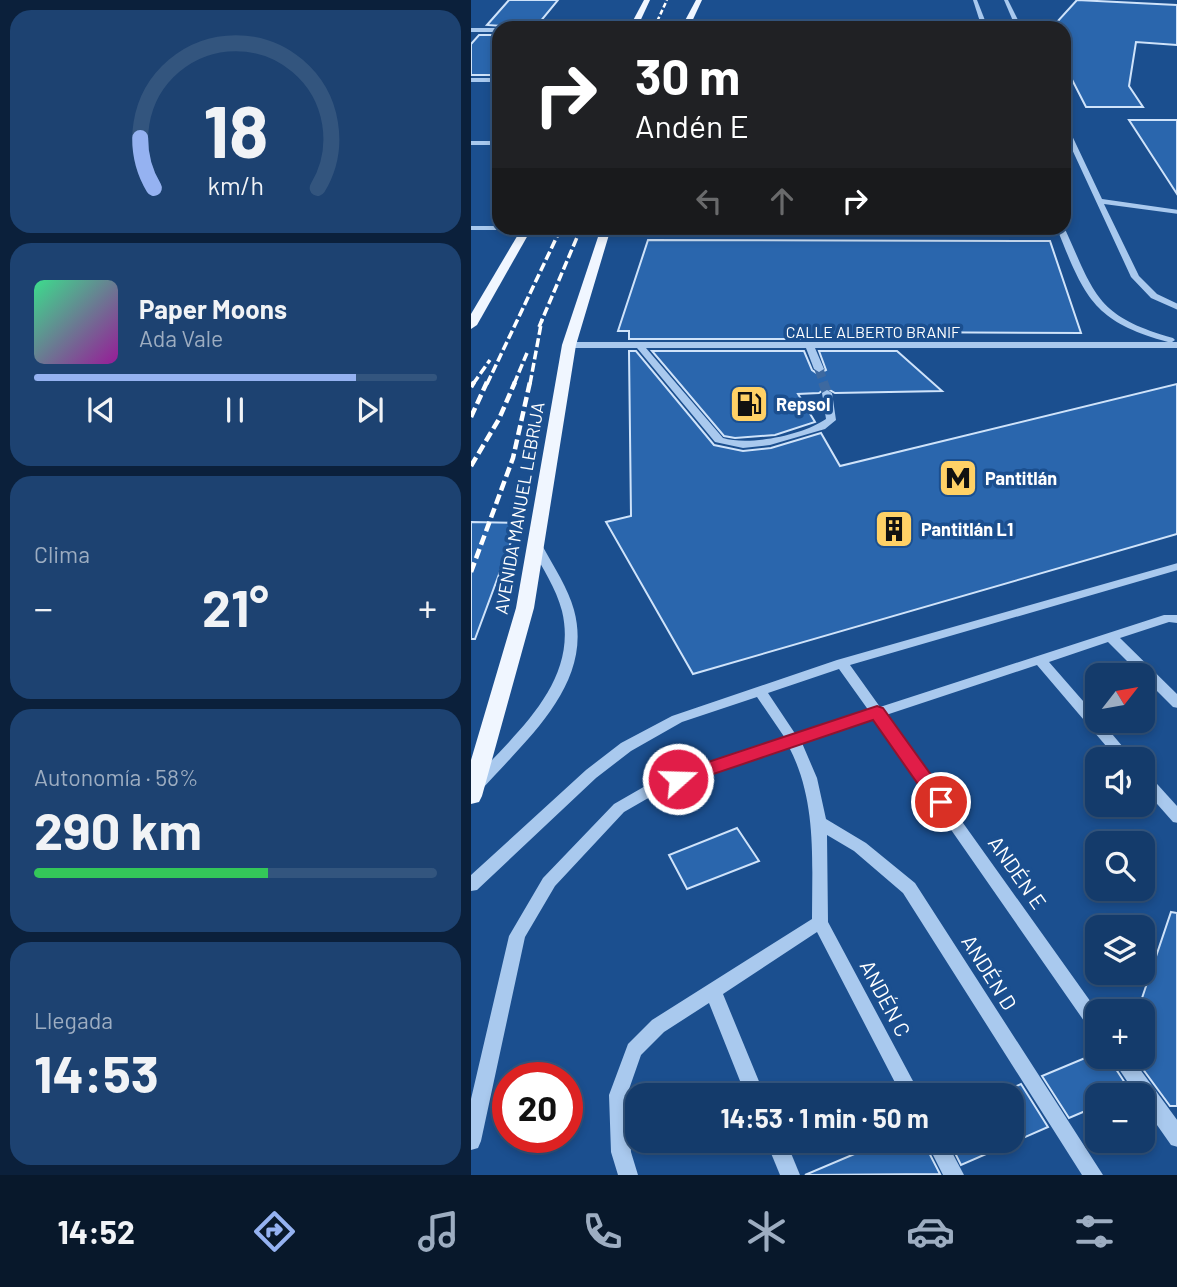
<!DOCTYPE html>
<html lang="es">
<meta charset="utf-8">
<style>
body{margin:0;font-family:Barlow,sans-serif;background:#1d4271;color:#f1f3f6;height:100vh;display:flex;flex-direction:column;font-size:26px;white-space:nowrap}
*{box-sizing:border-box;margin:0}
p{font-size:23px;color:#9dadc1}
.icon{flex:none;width:38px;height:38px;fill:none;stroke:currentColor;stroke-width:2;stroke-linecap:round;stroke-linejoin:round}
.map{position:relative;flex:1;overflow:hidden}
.panel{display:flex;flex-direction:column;gap:10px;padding:10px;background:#0b203b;width:471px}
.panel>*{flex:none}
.top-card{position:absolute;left:21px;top:21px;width:579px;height:214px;border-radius:21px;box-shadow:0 4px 10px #0003,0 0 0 2px #33557e;background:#202124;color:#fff;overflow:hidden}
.needle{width:46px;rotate:59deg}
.tools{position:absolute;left:614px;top:663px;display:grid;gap:14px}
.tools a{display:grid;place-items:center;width:70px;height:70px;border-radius:14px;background:#143b6b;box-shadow:0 4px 10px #0003,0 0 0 2px #33557e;font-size:35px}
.speed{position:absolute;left:21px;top:1062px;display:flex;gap:14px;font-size:35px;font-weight:700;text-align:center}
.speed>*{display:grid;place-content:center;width:91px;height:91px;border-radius:50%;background:#143b6b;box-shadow:0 4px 10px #0003,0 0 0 2px #33557e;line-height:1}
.speed .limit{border:10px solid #d22;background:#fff;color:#111}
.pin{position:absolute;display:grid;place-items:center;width:60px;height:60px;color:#fff;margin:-30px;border:4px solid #fff;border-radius:50%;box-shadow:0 2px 7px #0007}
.me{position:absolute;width:77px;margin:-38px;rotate:70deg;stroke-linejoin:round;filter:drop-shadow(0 0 5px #0008)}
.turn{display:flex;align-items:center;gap:24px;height:147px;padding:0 28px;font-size:32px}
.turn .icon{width:91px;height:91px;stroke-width:2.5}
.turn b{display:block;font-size:49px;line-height:60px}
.lanes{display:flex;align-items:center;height:66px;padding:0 28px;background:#0003;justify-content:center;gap:35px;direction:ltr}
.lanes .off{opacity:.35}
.big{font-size:52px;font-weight:700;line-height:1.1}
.panel .widget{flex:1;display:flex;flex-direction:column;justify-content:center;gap:10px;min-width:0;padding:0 24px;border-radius:21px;background:#1d4271}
.panel .dial{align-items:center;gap:0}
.dial svg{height:182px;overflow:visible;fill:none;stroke:#33557e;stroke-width:7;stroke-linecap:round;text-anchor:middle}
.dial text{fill:#f1f3f6;stroke:none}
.song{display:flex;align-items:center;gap:21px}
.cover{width:84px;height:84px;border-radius:10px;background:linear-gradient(135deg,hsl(150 70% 55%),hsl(300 70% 35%))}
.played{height:7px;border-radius:4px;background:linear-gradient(90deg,#95b2f1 80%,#33557e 80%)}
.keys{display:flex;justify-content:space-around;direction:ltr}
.heat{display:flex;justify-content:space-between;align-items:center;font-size:38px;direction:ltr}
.charge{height:10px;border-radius:5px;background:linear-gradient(90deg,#34c759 58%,#33557e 0)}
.trip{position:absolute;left:154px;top:1083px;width:399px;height:70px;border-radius:21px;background:#143b6b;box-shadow:0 4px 10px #0003,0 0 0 2px #33557e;font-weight:700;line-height:70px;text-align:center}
.menu{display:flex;height:112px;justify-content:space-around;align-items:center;background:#08182b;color:#9dadc1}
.menu .icon{width:49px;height:49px}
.menu .active{color:#95b2f1}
.menu b{font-size:32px;color:#f1f3f6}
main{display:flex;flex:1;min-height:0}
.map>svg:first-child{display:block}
.building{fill:#2a66ad;stroke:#cfe3fa;stroke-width:2}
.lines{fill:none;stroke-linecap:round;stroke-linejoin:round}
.minor-tunnel-far1{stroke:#3d69a0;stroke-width:9;stroke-dasharray:9 4.5;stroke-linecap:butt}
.minor-tunnel{stroke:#3d69a0;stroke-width:10;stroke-dasharray:10 5;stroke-linecap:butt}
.minor{fill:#a9c9ee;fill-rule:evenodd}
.major{fill:#f0f6ff;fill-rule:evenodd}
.rail-far2{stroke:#fff;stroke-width:2.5;stroke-dasharray:5 2.5;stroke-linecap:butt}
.rail-far1{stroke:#fff;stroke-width:3.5;stroke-dasharray:9 3.5;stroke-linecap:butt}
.rail{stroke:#fff;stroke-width:4.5;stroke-dasharray:10 4.5;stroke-linecap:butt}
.route{fill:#e11d48;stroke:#92132f;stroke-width:2}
.labels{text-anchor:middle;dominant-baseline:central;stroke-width:7;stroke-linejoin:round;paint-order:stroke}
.far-street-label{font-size:16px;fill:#fff;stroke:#1b4f8f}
.poi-label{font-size:18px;font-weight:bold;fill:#fff;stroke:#1b4f8f;text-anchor:start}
.street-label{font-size:18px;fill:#fff;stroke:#1b4f8f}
.near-street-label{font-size:21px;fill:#fff;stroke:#1b4f8f}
</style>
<main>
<section class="panel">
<div class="widget dial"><svg viewBox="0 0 100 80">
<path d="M14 69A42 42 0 1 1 86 69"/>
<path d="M14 69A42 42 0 0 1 8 47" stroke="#95b2f1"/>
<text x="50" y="56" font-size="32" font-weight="700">18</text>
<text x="50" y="72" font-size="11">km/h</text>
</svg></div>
<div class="widget">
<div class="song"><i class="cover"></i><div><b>Paper Moons</b><p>Ada Vale</p></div></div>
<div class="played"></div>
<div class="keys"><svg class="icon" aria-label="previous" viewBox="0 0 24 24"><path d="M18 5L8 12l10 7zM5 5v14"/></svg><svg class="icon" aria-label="pause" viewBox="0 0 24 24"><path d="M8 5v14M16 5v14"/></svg><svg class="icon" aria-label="next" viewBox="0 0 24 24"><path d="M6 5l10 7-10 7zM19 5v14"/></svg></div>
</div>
<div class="widget"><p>Clima</p>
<div class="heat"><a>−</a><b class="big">21°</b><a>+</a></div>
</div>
<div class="widget"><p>Autonomía · 58%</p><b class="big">290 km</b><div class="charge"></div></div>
<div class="widget"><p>Llegada</p><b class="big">14:53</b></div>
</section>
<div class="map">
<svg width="707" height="1175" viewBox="0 0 707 1175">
<rect width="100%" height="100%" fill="#1b4f8f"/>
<g class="building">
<path d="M38,0H87L64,28L16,25Z"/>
<path d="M606,0L706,5V45L665,42L658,86L672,107H615L593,64V28H588L585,23Z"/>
<path d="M8,35H28L26,75H0V44Z"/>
<path d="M658,120H706V194Z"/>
<path d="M177,240L579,241L610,333L405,332L413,339H158V331H147Z"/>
<path d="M158,351H165L243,445L272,451L300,448L350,433L369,466L706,384V534L222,674L135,522L160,516Z"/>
<path d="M181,351H333L341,370L347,374L355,370L348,351H426L471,391L364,393L355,388L348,393L327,394L344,422L304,435L264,438L253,436Z"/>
<path d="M0,522L47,523L4,639H0Z"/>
<path d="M266,828L288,861L216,889L198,855Z"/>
<path d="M700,912L706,913V1106H699L663,1057H672L674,1032L670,1001Z"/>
<path d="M626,1053V1057H637L660,1092L651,1096H626V1106L598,1118L571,1076Z"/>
<path d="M550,1084L577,1127L490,1165L478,1141H541V1096H523Z"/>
<path d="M414,1141H452L469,1174L334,1175Z"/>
</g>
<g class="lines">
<path class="minor-tunnel-far1" d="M348,369L353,384"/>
<path class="minor-tunnel" d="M352,382L356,393"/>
<g class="minor">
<path d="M502,0H506L517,28H511Z"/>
<path d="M533,0H537L551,28H545Z"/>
<rect x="0" y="28" width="28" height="4"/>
<rect x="0" y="78" width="28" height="4"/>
<path d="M593,123L596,125L631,199L707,210V214L633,204L668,276L686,294L707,304V310L680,298L660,277L593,132Z"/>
<rect x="0" y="141" width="28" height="4"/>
<path d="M0,226H28V228H60L56,230H0Z"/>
<path d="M593,227C624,294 624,316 702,338L704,340L701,342H707V348H344L353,369L348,372L343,369L335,348H175L252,438C279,446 332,435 355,419L351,393L356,390L361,393L365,420L354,429L299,445L272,448L244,442L166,348H98L93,345L98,342H697C624,322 614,299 587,231L302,230L298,228Z"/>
<path d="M66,543L72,547C83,567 97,588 103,610C123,683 56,739 12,788L7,789L2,788L0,783L2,780C45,733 108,682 91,611C85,588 71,567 60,547Z"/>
<path d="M707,563V570L379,665L409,707L693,615H707V623L698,622L649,638L707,695V708L702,707L637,642L578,662L626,717V721H630L663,760H647L566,665L415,715L627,1012L626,1033L620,1031L403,719L331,743L346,778L355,819L395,843L444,883L632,1175H611L432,893L383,851L356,835L357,922L450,1096H431L346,932L252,994L294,1096H275L238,1003L193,1032L170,1055L156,1095L160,1152L167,1175H147L140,1152L138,1095L157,1044L181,1020L341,919C341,860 346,801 318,747L186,793L153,812L84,886L54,937L10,1141L7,1148L0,1150V1099L38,936L72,878L143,804L176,785L314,738L286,697L211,722L160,751L125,778L6,890L0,891V875L115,770L150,743L201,716L366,660ZM368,669L398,711L325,735L297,693Z"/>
<path d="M672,773L677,774L707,807V823L702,822L672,788Z"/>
<path d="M640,1057H660L707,1121V1147L700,1145L672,1105V1096H666Z"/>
<path d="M295,1141H315L329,1175H309Z"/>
<path d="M455,1141H475L493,1175H472Z"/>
</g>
<g class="major">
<path d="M173,0H179L166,28H158Z"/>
<path d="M225,0H231L218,28H210Z"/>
<path d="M51,228H61L6,325L0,329V314Z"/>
<path d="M130,228H140L105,345L63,608L11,796L8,802L0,804V760L45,608L91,345Z"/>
</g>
<path class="rail-far2" d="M183,28L196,0"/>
<g class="rail-far1">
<path d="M68,327L110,228"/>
<path d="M2,384L19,360"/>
<path d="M16,384L90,228"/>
<path d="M43,384L56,353"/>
<path d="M59,384L71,319"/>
</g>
<g class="rail">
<path d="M0,387L3,382"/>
<path d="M0,417L16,382"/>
<path d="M0,466L28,419L44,382"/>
<path d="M0,572L42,458L59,382"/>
</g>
</g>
<path class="route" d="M406,706L412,708L476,797L479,802L476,807H463L402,720L207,786L198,779L201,774Z"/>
<defs>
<g id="fuel-square" transform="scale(2.0125)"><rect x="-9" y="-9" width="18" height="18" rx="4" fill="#ffd166" stroke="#1b4f8f"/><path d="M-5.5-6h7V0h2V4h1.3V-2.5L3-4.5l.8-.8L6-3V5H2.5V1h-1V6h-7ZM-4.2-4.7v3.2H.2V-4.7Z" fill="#111"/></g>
<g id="metro-square" transform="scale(2.0125)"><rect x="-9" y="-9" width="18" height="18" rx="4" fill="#ffd166" stroke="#1b4f8f"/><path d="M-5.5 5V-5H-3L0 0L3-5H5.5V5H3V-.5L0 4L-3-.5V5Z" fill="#111"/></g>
<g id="building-square" transform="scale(2.0125)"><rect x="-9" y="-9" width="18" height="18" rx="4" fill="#ffd166" stroke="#1b4f8f"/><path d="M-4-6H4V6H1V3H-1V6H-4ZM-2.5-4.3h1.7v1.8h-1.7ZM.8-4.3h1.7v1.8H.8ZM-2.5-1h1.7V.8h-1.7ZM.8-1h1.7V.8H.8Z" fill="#111"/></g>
</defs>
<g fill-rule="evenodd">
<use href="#fuel-square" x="278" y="404"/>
<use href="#metro-square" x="487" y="478"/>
<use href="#building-square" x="423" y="529"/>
</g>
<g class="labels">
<g class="far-street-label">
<text x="402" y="331">CALLE ALBERTO BRANIF</text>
</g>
<g class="poi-label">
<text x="305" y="404">Repsol</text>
<text x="514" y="478">Pantitlán</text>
<text x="450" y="529">Pantitlán L1</text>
</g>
<g class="street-label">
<text transform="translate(48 508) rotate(-80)">AVENIDA MANUEL LEBRIJA</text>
</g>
<g class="near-street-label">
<text transform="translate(547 872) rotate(55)">ANDÉN E</text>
<text transform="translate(519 972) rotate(58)">ANDÉN D</text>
<text transform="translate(415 998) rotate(62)">ANDÉN C</text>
</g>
</g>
</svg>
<div class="tools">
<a><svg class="needle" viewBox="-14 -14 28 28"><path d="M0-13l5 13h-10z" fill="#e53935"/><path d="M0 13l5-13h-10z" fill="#9dadc1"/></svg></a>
<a><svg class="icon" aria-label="sound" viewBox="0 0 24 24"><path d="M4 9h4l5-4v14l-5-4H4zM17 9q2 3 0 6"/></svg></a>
<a><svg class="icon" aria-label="search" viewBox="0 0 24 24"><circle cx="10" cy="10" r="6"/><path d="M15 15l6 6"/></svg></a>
<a><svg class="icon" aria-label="layers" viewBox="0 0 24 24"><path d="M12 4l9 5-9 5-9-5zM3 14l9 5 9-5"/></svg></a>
<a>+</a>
<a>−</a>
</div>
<div class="speed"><div class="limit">20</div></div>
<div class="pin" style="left:470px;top:802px;background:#d93025"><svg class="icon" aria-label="arrive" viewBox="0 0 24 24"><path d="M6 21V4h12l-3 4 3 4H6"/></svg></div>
<svg class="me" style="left:207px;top:779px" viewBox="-20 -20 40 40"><circle r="17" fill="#e11d48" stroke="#fff" stroke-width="3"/><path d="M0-11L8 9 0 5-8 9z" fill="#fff"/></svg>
<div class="trip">14:53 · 1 min · 50 m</div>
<div class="top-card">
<div class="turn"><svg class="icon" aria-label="right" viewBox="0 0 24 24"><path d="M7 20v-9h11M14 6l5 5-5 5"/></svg><div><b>30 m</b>Andén E</div></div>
<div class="lanes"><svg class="icon off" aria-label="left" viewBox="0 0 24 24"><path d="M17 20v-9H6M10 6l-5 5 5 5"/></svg><svg class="icon off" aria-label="ahead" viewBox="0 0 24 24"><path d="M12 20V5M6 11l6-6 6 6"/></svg><svg class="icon" aria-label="right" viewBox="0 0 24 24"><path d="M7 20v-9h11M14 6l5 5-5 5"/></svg></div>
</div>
</div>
</main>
<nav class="menu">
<b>14:52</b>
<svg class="icon active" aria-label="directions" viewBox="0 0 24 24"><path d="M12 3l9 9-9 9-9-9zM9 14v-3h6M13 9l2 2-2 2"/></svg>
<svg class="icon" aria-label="music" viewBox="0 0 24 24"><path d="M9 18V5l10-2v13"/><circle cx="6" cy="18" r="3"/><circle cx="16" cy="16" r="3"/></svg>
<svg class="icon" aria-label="phone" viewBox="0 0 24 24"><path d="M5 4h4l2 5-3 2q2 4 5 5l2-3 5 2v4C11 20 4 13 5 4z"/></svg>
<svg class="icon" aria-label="climate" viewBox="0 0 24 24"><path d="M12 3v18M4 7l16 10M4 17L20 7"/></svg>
<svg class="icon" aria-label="car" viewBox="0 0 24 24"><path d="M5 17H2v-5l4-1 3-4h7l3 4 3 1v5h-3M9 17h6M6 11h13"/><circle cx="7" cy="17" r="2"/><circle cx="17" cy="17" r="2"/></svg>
<svg class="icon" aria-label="filters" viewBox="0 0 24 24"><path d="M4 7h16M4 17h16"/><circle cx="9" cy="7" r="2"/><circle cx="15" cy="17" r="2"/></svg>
</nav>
